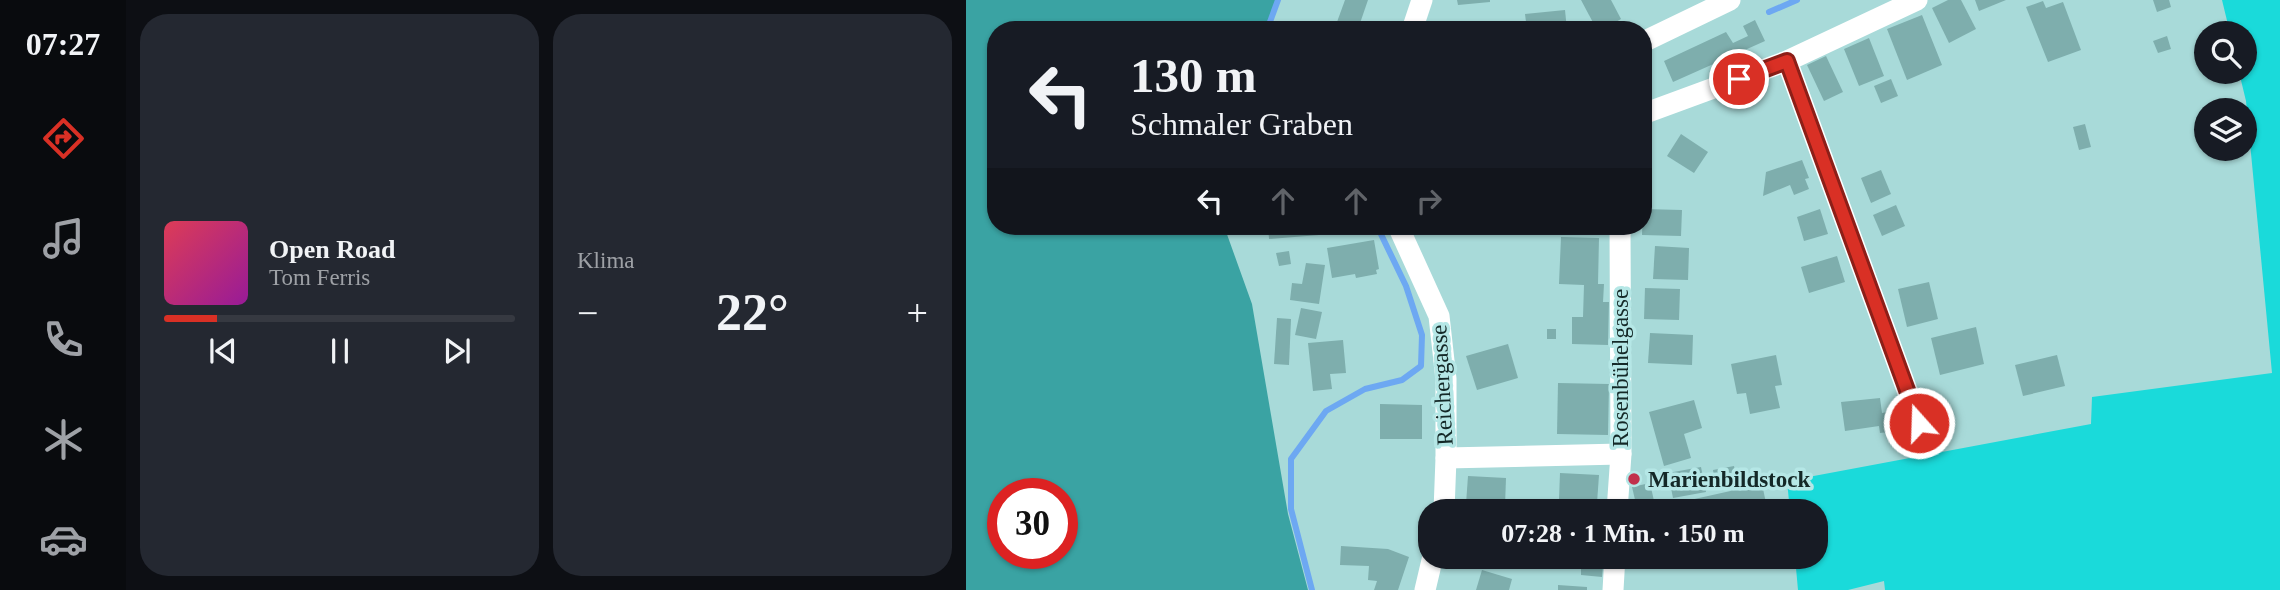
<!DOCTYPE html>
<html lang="de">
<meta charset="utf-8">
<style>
body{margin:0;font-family:Georgia,serif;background:#242831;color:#f1f3f6;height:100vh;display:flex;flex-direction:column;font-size:26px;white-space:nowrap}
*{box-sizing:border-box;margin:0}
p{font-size:23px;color:#9ea1a6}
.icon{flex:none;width:38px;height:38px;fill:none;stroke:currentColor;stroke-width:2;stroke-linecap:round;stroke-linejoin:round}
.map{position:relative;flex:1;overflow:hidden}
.panel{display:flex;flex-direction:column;gap:14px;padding:14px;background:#0d0f14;width:840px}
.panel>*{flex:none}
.hud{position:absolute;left:21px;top:21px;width:665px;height:214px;border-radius:28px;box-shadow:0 2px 5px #0004;background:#171b24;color:#f1f3f6;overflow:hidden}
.tools{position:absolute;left:1228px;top:21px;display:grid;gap:14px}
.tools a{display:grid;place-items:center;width:63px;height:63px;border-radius:50%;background:#171b24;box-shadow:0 2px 5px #0004;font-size:35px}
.speed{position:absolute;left:21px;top:478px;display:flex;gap:14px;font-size:35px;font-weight:700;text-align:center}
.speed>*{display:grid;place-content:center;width:91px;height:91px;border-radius:50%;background:#171b24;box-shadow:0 2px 5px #0004;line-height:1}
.speed .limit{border:10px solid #d22;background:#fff;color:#111}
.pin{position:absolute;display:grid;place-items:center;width:60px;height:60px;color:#fff;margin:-30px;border:4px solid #fff;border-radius:50%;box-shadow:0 2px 7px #0007}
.me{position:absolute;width:77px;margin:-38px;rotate:340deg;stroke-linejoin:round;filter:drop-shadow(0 0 5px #0008)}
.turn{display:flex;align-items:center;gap:24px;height:147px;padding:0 28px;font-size:32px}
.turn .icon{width:91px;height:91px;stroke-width:2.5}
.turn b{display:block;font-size:49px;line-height:60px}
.lanes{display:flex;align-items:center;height:66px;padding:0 28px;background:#0003;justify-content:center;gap:35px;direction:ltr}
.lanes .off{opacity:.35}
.big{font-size:52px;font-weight:600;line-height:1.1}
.panel .tile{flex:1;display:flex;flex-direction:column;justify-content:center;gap:10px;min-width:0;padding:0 24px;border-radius:28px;background:#242831}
.song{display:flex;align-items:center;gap:21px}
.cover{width:84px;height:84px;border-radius:10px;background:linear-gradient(135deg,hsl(350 70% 55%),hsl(300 70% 35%))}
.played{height:7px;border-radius:4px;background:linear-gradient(90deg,#d93025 15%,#363941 15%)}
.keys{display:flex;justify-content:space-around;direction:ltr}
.heat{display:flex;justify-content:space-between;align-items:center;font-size:38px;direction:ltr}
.panel .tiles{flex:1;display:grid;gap:14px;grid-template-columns:repeat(2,1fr)}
.trip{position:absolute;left:452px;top:499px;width:410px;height:70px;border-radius:28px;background:#171b24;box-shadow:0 2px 5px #0004;font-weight:600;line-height:70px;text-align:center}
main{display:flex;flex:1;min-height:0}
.menu{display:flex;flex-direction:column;width:126px;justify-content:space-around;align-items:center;background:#090b0e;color:#9ea1a6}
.menu .icon{width:49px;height:49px}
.menu .active{color:#d93025}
.menu b{font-size:32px;color:#f1f3f6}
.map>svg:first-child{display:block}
.green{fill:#1adada}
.forest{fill:#3aa3a3;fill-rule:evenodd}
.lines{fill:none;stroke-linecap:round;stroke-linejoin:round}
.stream{stroke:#6da8f2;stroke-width:6}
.building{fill:#7eaead}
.minor{stroke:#fff;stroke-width:21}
.route-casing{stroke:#8d1f18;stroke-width:18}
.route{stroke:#d93025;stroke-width:12}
.poi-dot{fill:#c1314c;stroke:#b5e7e6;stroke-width:2.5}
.labels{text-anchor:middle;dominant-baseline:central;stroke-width:7;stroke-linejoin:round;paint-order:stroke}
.street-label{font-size:23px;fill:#142827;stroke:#b5e7e6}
.poi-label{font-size:23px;font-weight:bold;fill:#142827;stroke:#b5e7e6;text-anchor:start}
</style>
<main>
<nav class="menu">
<b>07:27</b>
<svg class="icon active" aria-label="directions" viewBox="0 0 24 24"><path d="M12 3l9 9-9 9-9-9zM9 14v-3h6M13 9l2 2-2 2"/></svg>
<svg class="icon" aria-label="music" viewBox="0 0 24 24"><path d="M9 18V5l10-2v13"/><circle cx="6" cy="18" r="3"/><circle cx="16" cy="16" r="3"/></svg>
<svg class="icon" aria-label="phone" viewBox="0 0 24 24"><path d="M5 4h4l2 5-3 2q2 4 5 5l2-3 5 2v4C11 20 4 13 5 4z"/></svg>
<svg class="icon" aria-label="climate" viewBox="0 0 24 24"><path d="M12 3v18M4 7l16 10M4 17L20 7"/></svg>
<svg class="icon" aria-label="car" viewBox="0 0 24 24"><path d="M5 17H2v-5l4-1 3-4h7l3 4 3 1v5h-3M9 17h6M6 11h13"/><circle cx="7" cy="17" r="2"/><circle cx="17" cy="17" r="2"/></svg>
</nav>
<section class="panel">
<div class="tiles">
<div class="tile">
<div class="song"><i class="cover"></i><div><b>Open Road</b><p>Tom Ferris</p></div></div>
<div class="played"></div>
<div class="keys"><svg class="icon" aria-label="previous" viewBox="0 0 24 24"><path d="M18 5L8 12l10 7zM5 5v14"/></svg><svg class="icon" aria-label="pause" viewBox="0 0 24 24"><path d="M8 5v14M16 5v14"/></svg><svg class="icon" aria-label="next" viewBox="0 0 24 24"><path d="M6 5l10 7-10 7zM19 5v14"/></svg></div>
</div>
<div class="tile"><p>Klima</p>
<div class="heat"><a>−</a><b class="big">22°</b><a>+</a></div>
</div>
</div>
</section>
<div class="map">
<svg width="1314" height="590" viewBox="0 0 1314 590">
<rect width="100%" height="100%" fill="#a8dad9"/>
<path class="green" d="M1256,0H1314V590H919L918,581L882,590H832L829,557L849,556V511H824L821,481L1125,424L1126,397L1306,373L1280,101L1273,72H1279V33H1264Z"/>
<path class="forest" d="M0,0H312L300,30H30V226H258L286,304L322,514L342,590H0ZM37,494H96V553H37Z"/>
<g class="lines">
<g class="stream">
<path d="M803,12L831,0"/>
<path d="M301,30L312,0"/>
<path d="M346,590L325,509V459L360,411L399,389L436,380L455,366L456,335L440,286L411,226"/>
</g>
</g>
<g class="building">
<path d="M379,0H402L392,29L371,22Z"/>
<path d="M491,0H524V2L492,5Z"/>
<path d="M615,0H645L655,19L636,30H631Z"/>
<path d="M982,0H995L1010,29L983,43L966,8Z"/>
<path d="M1009,0H1040L1013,11Z"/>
<path d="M1187,0H1203L1205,7L1191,12Z"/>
<path d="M1077,1L1080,8L1097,2L1115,50L1082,62L1060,7Z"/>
<path d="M599,10L601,30H561L559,14Z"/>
<path d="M956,15L976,65L941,80L921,29Z"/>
<path d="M789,20L799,41L707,82L698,61L760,32L767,43L782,36L777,26Z"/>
<path d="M1201,36L1205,49L1192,53L1187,41Z"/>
<path d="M903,38L918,76L893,86L878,49Z"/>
<path d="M860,56L877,92L858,101L841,65Z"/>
<path d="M925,79L932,96L915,103L908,86Z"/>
<path d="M1119,124L1125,147L1113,150L1107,127Z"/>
<path d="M715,134L742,152L728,173L701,156Z"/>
<path d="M836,160L843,178L839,179L843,189L828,195L824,185L797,196L800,172Z"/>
<path d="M915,170L925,194L905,203L895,178Z"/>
<path d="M930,205L939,226L916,236L907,215Z"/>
<path d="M677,209L716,210L715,236L676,235Z"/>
<path d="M854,209L862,234L838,241L831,217Z"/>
<path d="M302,226H353V235L303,239Z"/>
<path d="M595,237L633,238L632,284H638L637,302H643L642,345L606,344V317H617L618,285L593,284Z"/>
<path d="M408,240L413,269L410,270L411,274L390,278L389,274L366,278L361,248Z"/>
<path d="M689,246L723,248L722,280L687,279Z"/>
<path d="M323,251L325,264L313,266L310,253Z"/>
<path d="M871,256L879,282L843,293L835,267Z"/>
<path d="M340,263L359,265L353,304L324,300L326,283L336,284Z"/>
<path d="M963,282L972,319L941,327L932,289Z"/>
<path d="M679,288L714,289L713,320L678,319Z"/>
<path d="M335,308L356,312L350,339L329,335Z"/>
<path d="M311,318L325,319L323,365L308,364Z"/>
<path d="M1010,327L1018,364L974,375L965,338Z"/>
<rect x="581" y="329" width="9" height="10"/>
<path d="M684,333L727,335L726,365L682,363Z"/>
<path d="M377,340L380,373L364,374L366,389L347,391L342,343Z"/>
<path d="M542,344L552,378L511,390L500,356Z"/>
<path d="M810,355L816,385L809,386L814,408L784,414L780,393L771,394L765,364Z"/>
<path d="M1091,355L1099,386L1057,396L1049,365Z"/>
<path d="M592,383L643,384L642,435L591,434Z"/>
<path d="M914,398L916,413L936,410L938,430L914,433L913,426L879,431L875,402Z"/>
<path d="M728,400L736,428L718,434L725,458L698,466L683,412Z"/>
<path d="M414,404L456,405V439H414Z"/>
<path d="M768,466L772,485L750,490L747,470Z"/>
<path d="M735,467L740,492L707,498L702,473Z"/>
<path d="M594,473L633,475L631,503L593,500Z"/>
<path d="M502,476L540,478L539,506L500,504Z"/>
<path d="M684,483L688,501L670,504L666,487Z"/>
<path d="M796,484L800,503L767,511H707L706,504Z"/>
<path d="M375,546L422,549L443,557L432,590H408L411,581L402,580L403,566L374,565Z"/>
<path d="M599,556H626L625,564L637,565L636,577L615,575V564L599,563Z"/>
<path d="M711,556H743V562L712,565Z"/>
<path d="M516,570L546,579L543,590H510Z"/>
<path d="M592,585L621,587V590H592Z"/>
</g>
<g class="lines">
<g class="minor">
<path d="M446,30L456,0"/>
<path d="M677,42L764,0"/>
<path d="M821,61L953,423"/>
<path d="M677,114L821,61L951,0"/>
<path d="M432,226L473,316L480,379V458L478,511"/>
<path d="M480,458L655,454"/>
<path d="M651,511L655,454L654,226"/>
<path d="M459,590L467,556"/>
<path d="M647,590L649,556"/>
</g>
</g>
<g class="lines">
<g class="route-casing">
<path id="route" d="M773,79L821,61L953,423"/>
</g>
<use href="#route" class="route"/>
</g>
<circle class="poi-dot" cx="668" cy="479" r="7"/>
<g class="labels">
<g class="street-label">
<text transform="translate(654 368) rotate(-90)">Rosenbühelgasse</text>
<text transform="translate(476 385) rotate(-93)">Reichergasse</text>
</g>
<g class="poi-label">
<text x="682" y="479">Marienbildstock</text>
</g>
</g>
</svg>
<div class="tools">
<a><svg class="icon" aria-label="search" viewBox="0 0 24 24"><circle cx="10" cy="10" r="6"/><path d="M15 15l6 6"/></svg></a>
<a><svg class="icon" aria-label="layers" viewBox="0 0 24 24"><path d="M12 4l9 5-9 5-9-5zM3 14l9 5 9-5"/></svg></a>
</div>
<div class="speed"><div class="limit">30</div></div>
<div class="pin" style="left:773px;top:79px;background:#d93025"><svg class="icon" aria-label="arrive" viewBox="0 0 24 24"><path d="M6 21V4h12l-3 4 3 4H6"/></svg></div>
<svg class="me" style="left:953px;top:423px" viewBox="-20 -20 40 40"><circle r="17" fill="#d93025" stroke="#fff" stroke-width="3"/><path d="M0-11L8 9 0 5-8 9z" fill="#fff"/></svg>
<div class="trip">07:28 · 1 Min. · 150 m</div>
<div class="hud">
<div class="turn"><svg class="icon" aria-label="left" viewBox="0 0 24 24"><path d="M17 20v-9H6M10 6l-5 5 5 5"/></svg><div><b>130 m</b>Schmaler Graben</div></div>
<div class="lanes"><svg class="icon" aria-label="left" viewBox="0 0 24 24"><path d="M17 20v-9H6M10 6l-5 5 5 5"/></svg><svg class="icon off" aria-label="ahead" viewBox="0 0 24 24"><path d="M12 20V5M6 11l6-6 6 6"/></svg><svg class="icon off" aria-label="ahead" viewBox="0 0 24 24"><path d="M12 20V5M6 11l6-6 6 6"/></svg><svg class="icon off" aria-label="right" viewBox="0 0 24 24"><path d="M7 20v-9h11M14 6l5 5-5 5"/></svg></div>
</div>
</div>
</main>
